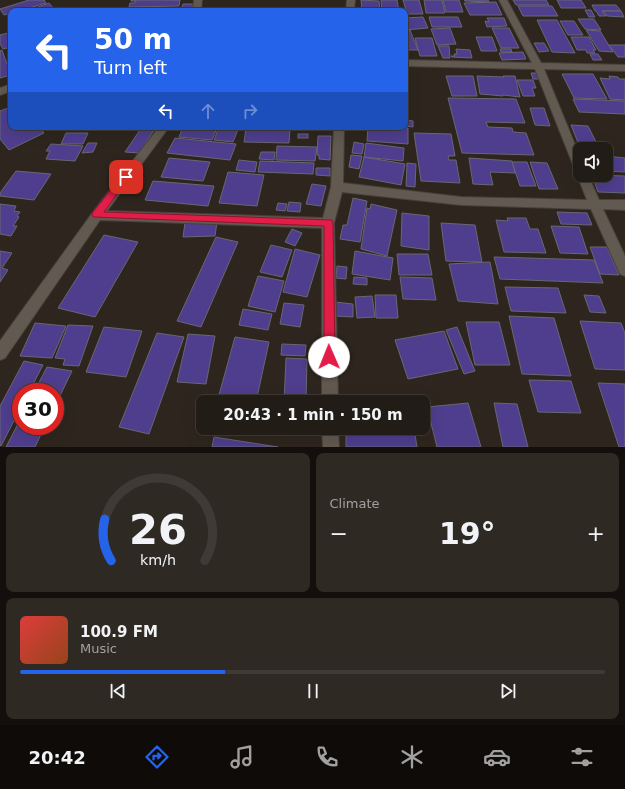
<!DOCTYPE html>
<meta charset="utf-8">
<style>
body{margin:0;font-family:"DejaVu Sans",sans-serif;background:#2e2923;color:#f1f3f6;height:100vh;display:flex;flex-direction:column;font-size:15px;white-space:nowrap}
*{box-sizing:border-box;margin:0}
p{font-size:13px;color:#a2a1a1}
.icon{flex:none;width:22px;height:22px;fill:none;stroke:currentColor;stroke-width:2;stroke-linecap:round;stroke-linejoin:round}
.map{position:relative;height:447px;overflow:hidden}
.sheet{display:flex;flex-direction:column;gap:6px;padding:6px;background:#130f0c;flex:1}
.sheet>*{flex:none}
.banner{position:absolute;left:8px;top:8px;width:400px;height:122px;border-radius:8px;box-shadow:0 4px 16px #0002,0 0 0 1px #3f3a35;background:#2563eb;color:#fff;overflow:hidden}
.tools{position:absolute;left:573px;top:142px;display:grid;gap:8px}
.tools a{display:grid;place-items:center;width:40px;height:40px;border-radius:8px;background:#221c16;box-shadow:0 4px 16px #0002,0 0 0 1px #3f3a35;font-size:20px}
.speed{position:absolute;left:12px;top:383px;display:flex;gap:8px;font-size:20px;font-weight:700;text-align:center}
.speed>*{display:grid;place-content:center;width:52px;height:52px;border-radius:50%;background:#221c16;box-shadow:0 4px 16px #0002,0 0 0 1px #3f3a35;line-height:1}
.speed .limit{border:6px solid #d22;background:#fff;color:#111}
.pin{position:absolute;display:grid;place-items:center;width:34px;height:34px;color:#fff;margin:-17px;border-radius:8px;box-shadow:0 2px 6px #0006}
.me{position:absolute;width:44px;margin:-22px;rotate:359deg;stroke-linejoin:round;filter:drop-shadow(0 0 3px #0008)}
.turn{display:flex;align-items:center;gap:14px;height:84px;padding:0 20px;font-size:18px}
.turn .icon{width:52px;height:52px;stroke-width:2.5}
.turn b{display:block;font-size:28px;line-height:34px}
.lanes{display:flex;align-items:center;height:38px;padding:0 20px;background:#0003;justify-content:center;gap:20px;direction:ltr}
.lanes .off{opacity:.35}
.big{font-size:30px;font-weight:800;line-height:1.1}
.sheet .card{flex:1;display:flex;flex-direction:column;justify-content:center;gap:6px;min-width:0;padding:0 14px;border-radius:8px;background:#2e2923}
.sheet .dial{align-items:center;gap:0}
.dial svg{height:104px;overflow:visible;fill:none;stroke:#3f3a35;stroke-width:7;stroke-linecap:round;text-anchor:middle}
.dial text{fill:#f1f3f6;stroke:none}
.song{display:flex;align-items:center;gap:12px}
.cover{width:48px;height:48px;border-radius:6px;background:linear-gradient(135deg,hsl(0 70% 55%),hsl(20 70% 35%))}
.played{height:4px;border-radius:2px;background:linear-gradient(90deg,#2563eb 35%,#3f3a35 35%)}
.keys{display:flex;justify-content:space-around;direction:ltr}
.heat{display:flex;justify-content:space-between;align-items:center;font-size:22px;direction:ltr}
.sheet .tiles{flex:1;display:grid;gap:6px;grid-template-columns:1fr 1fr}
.card:last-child{grid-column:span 2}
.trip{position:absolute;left:196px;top:395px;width:234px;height:40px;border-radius:8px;background:#221c16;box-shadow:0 4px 16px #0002,0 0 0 1px #3f3a35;font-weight:800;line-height:40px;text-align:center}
.tabs{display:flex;height:64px;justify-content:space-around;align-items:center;background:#0e0b09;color:#a2a1a1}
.tabs .icon{width:28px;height:28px}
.tabs .selected{color:#2563eb}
.tabs b{font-size:18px;color:#f1f3f6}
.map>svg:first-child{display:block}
.building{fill:#4e3e8d;stroke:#686773}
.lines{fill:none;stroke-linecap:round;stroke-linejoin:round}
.street-casing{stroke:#48413b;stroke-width:2}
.street{fill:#625950;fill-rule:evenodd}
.route{fill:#e11d48;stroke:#92132f}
</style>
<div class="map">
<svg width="625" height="447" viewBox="0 0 625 447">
<rect width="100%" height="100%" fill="#2e261e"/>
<g class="building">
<path d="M29,0H44L46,3L19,11H11V13L4,15L0,9Z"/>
<path d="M131,0H180L179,6L129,7L130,3H135L136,1H131Z"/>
<path d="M361,0L379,1L380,11H362Z"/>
<path d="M381,0H397L399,11H382Z"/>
<path d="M403,0H419L423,14H407Z"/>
<path d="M424,0H442L445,13H426Z"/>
<path d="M443,0H459L463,12H446Z"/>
<path d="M464,0H488L489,2L465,1Z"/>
<path d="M513,0H546L549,5H516Z"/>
<path d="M557,0H581L586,8H561Z"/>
<path d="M496,2L502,15H470L464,3Z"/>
<path d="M49,3L54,9L42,11L38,7Z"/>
<path d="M183,4H194L192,8L181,9Z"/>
<path d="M592,5H616L621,11H602L606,16H599L596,11H595Z"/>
<path d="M518,6H552L558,16H523Z"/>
<path d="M37,7L40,11H23Z"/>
<path d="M585,10H591L595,17H589Z"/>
<path d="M603,11H621L624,17L607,16Z"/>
<path d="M423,17L428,28L405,30V18Z"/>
<path d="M429,17H458L462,27H432Z"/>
<path d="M487,18H504L507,26L487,27L485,21L489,22Z"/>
<path d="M578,19H594L601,30L585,29Z"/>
<path d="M537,20H557L575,53L552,52Z"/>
<path d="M560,21H574L583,35H568Z"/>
<path d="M450,28L456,44L437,45L431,29Z"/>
<path d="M492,28H509L519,48H501Z"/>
<path d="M410,30L418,50H405V31Z"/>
<path d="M586,30L600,31L613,52L599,51Z"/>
<path d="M8,33L11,37V47L3,49L0,44V35Z"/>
<path d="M476,37H492L497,51H481Z"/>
<path d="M571,37H589L596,50H593L595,53H587L586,50H577Z"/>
<path d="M415,38H432L437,56H420Z"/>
<path d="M534,43H544L549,51L539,52Z"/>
<path d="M609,45H625V57H618Z"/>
<path d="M438,46H449L450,58H443Z"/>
<path d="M456,49L470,50L472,58L452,57L451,56H455L454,54H457Z"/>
<path d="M500,49H511L512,52H501Z"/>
<path d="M2,50L11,75L0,78V51Z"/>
<path d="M523,52L526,59L502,60L499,53Z"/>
<path d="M590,54H598L602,60H593Z"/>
<path d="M531,73H538L541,79H533Z"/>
<path d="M562,74H593L607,99L574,98Z"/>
<path d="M446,76H473L477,96H452Z"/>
<path d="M477,76L504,77L503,76H515L520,97L503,95V96L480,94Z"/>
<path d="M609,76L618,77L619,79H625V100L610,99L600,78L610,79Z"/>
<path d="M517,80H533L536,88H532L535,96H523Z"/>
<path d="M448,98L516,99L525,123L486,122L488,127L512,128L513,132L526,133L534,155L462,153Z"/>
<path d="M573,99L625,101V114L579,112Z"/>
<path d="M11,107V127H39L44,133L9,150L0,139V111Z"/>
<path d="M530,108H544L550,126L535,125Z"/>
<path d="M405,120L413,121V127L405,126Z"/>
<path d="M571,125L588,126L598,146L579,145Z"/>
<path d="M142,127H156L139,153L125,152Z"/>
<path d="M183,127H210L217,128L212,140L179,137Z"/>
<path d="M219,127H239L233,142L214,140Z"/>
<path d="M368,127L408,128V144L367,141Z"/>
<path d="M246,128L290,129L289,143L244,142Z"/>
<path d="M66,133H88L83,144H61Z"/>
<path d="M414,133L451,134L455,156H448L449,160H456L460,183L421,181Z"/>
<rect x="298" y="134" width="10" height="4"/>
<path d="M318,136H331L330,160L319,159V155H317Z"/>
<path d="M175,138L236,144L230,160L167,153Z"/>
<path d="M354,142L364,144L362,154L352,153Z"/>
<path d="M88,143H97L93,152L82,153Z"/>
<path d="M366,143L404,148L403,161L364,157Z"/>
<path d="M51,144L83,146L75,161L46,159L50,151H46Z"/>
<path d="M277,146L317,147L315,161L276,160Z"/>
<path d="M261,152H275L274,160L259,159Z"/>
<path d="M351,155L362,156L359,169L349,167Z"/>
<path d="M606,156L625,158V172L606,171Z"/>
<path d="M364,157L405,164L401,185L359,177Z"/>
<path d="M169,158L210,162L203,181L161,177Z"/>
<path d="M469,158L512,161L515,173L490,172L493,185L473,184Z"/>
<path d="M239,160L257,162L255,172L236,170Z"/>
<path d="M260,161L314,163L313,174L258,172Z"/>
<path d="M512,162H527L536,186H520Z"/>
<path d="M530,162L547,163L558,189H539Z"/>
<path d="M407,163L416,164L415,187L406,186Z"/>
<path d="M316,168H330V176L316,175Z"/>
<path d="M16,171L51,174L34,200L0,196V193Z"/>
<path d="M228,172L264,175L257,206L219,203Z"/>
<path d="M592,175L625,176V193L598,192Z"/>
<path d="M153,181L214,186L208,206L145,200Z"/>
<path d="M312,184L326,186L321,206L306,204Z"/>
<path d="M353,198L367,201L360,242L340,239L343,225H347Z"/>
<path d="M289,202L301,203L300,212L287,211Z"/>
<path d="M278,203L287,204L285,211L276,210Z"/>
<path d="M0,204L16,206L14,211L20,212L17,216L19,217L13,226H17L11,236L0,234Z"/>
<path d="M371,204L397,210L387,256L361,249L367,208L370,209Z"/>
<path d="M557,212L587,213L592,225L561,224Z"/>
<path d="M402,213L429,216V250L401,246Z"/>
<path d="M507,218H526L530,229H538L546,253L504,252L496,220L508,221Z"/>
<path d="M217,222L215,236L183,237L185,223Z"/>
<path d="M441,223L475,225L482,262L446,261Z"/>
<path d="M551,226L579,227L588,254L560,253Z"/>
<path d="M292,229L302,233L295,246L285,242Z"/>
<path d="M104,235L138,242L95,317L58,308Z"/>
<path d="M216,237L238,242L201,327L177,321Z"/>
<path d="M271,245L292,250L282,277L260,272Z"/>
<path d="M590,247H607L619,275L600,274Z"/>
<path d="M295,249L320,255L307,297L283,292Z"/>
<path d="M0,251L12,253L2,268L8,270L0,282Z"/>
<path d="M355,251L393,258L390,280L352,274Z"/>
<path d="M397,254H428L432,275H399Z"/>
<path d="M494,257L594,260L603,283L500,279Z"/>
<path d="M490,262L498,304L458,301L449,264Z"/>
<path d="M337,266L347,267L346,279L336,278Z"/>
<path d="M258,276L284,281L275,312L248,306Z"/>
<path d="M354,277L367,278V285L353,284Z"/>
<path d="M400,277L432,278L436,300L403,299Z"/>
<path d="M505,287L558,288L566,313L511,311Z"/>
<path d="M375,295H396L398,318H376Z"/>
<path d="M584,295L599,296L606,313L590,312Z"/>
<path d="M372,296L375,317L357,318L355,297Z"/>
<path d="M335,302L353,304V317L335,316Z"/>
<path d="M284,303L304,305L300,327L280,324Z"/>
<path d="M243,309L272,314L268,330L239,325Z"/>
<path d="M509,316L554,318L571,376L522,374Z"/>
<path d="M580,321L621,323L625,333V370L595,369Z"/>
<path d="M466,322H499L510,365H475Z"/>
<path d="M35,323L66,326L52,358L20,356Z"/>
<path d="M68,325L93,326L79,366L63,365L65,359L55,358Z"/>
<path d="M104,327L142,331L126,377L86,372Z"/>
<path d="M457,327L475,371L464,374L446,330Z"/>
<path d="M444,331L458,369L408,379L395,340Z"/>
<path d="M157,333L184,337L149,434L119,427Z"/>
<path d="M188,334L215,336L206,384L177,382Z"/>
<path d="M235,337L269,342L256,402H217Z"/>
<path d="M282,344L306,345L305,356L281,355Z"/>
<path d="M286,358L307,359L306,402H284Z"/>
<path d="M24,361L43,365L29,392H21V407L1,446L0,445V406Z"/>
<path d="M47,367L72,371L55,406V392H34Z"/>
<path d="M529,380L571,381L581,413L538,412Z"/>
<path d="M598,383L625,384V447H619Z"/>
<path d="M468,403L481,447H437L427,407Z"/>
<path d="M494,403L517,404L528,447H503Z"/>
<path d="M21,418V426H45L35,447H6Z"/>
<path d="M210,428H250L248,435Z"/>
<path d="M346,428H414L417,447H346Z"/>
<path d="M214,437L278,447H212Z"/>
</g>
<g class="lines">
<g class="street-casing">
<g id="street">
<path d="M194,0H202L201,11H193Z"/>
<path d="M347,0H355L354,11H346Z"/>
<path d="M499,0H507L541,63L625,65V71L544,69L580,157V175H588L599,200H625V210L603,209L625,256V276L620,274L591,209L461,205L342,192L334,223L338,402H322V228L100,220L5,358L0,360V341L93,212L159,127H169L107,211L323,218L331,187L334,127H344L343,183L461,197L587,200L535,69L405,66V60L532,63Z"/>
<path d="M11,84V91L0,95V88Z"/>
<path d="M322,428H338L339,447H323Z"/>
</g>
</g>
<use href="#street" class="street"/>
</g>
<path class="route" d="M126,174L128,175L130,177L128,179L104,212L332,220L333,223L335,357L333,360L329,362L325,360L324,357V226L93,217L92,215L93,212L123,175Z"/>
</svg>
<div class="tools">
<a><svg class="icon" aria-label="sound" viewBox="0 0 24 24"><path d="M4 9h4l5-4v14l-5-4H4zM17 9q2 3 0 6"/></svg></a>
</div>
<div class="speed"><div class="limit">30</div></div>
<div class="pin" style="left:126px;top:177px;background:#d93025"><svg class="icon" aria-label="arrive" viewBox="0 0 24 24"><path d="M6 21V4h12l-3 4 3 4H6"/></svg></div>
<svg class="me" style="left:329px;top:357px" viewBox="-20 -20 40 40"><circle r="19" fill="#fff"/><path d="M0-13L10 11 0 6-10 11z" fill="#e11d48"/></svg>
<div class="trip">20:43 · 1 min · 150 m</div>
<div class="banner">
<div class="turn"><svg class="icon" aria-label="left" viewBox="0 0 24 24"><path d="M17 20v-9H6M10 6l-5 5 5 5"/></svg><div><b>50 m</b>Turn left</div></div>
<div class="lanes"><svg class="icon" aria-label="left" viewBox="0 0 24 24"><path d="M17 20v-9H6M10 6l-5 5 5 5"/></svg><svg class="icon off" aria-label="ahead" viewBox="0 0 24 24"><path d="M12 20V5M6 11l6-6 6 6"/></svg><svg class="icon off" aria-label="right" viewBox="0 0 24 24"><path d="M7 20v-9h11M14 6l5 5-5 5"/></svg></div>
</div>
</div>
<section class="sheet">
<div class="tiles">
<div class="card dial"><svg viewBox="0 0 100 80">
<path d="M14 69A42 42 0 1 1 86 69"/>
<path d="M14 69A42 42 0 0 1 9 37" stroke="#2563eb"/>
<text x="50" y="56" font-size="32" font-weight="700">26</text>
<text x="50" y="72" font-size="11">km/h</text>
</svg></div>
<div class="card"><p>Climate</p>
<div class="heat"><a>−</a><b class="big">19°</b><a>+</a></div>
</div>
<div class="card">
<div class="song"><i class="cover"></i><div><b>100.9 FM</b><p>Music</p></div></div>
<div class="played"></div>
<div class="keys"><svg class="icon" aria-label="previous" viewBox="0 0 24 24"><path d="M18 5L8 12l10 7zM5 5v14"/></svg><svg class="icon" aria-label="pause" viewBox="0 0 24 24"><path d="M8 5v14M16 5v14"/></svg><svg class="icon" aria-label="next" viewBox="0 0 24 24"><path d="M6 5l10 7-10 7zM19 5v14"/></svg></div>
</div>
</div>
</section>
<nav class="tabs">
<b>20:42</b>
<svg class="icon selected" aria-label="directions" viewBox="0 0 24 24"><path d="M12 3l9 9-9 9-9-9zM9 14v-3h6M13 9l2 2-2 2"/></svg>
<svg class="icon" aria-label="music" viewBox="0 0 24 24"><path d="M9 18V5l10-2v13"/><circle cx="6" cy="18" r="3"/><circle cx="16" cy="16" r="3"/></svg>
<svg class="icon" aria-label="phone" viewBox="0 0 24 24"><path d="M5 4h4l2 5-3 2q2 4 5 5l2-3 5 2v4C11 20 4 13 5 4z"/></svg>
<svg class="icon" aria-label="climate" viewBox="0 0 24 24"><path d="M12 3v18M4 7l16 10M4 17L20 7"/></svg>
<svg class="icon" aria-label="car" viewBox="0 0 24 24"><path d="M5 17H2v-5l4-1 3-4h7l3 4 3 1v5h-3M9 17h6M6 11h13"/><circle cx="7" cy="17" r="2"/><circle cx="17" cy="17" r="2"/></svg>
<svg class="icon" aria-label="filters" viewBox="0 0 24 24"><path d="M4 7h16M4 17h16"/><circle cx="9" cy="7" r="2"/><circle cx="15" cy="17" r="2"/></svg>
</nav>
